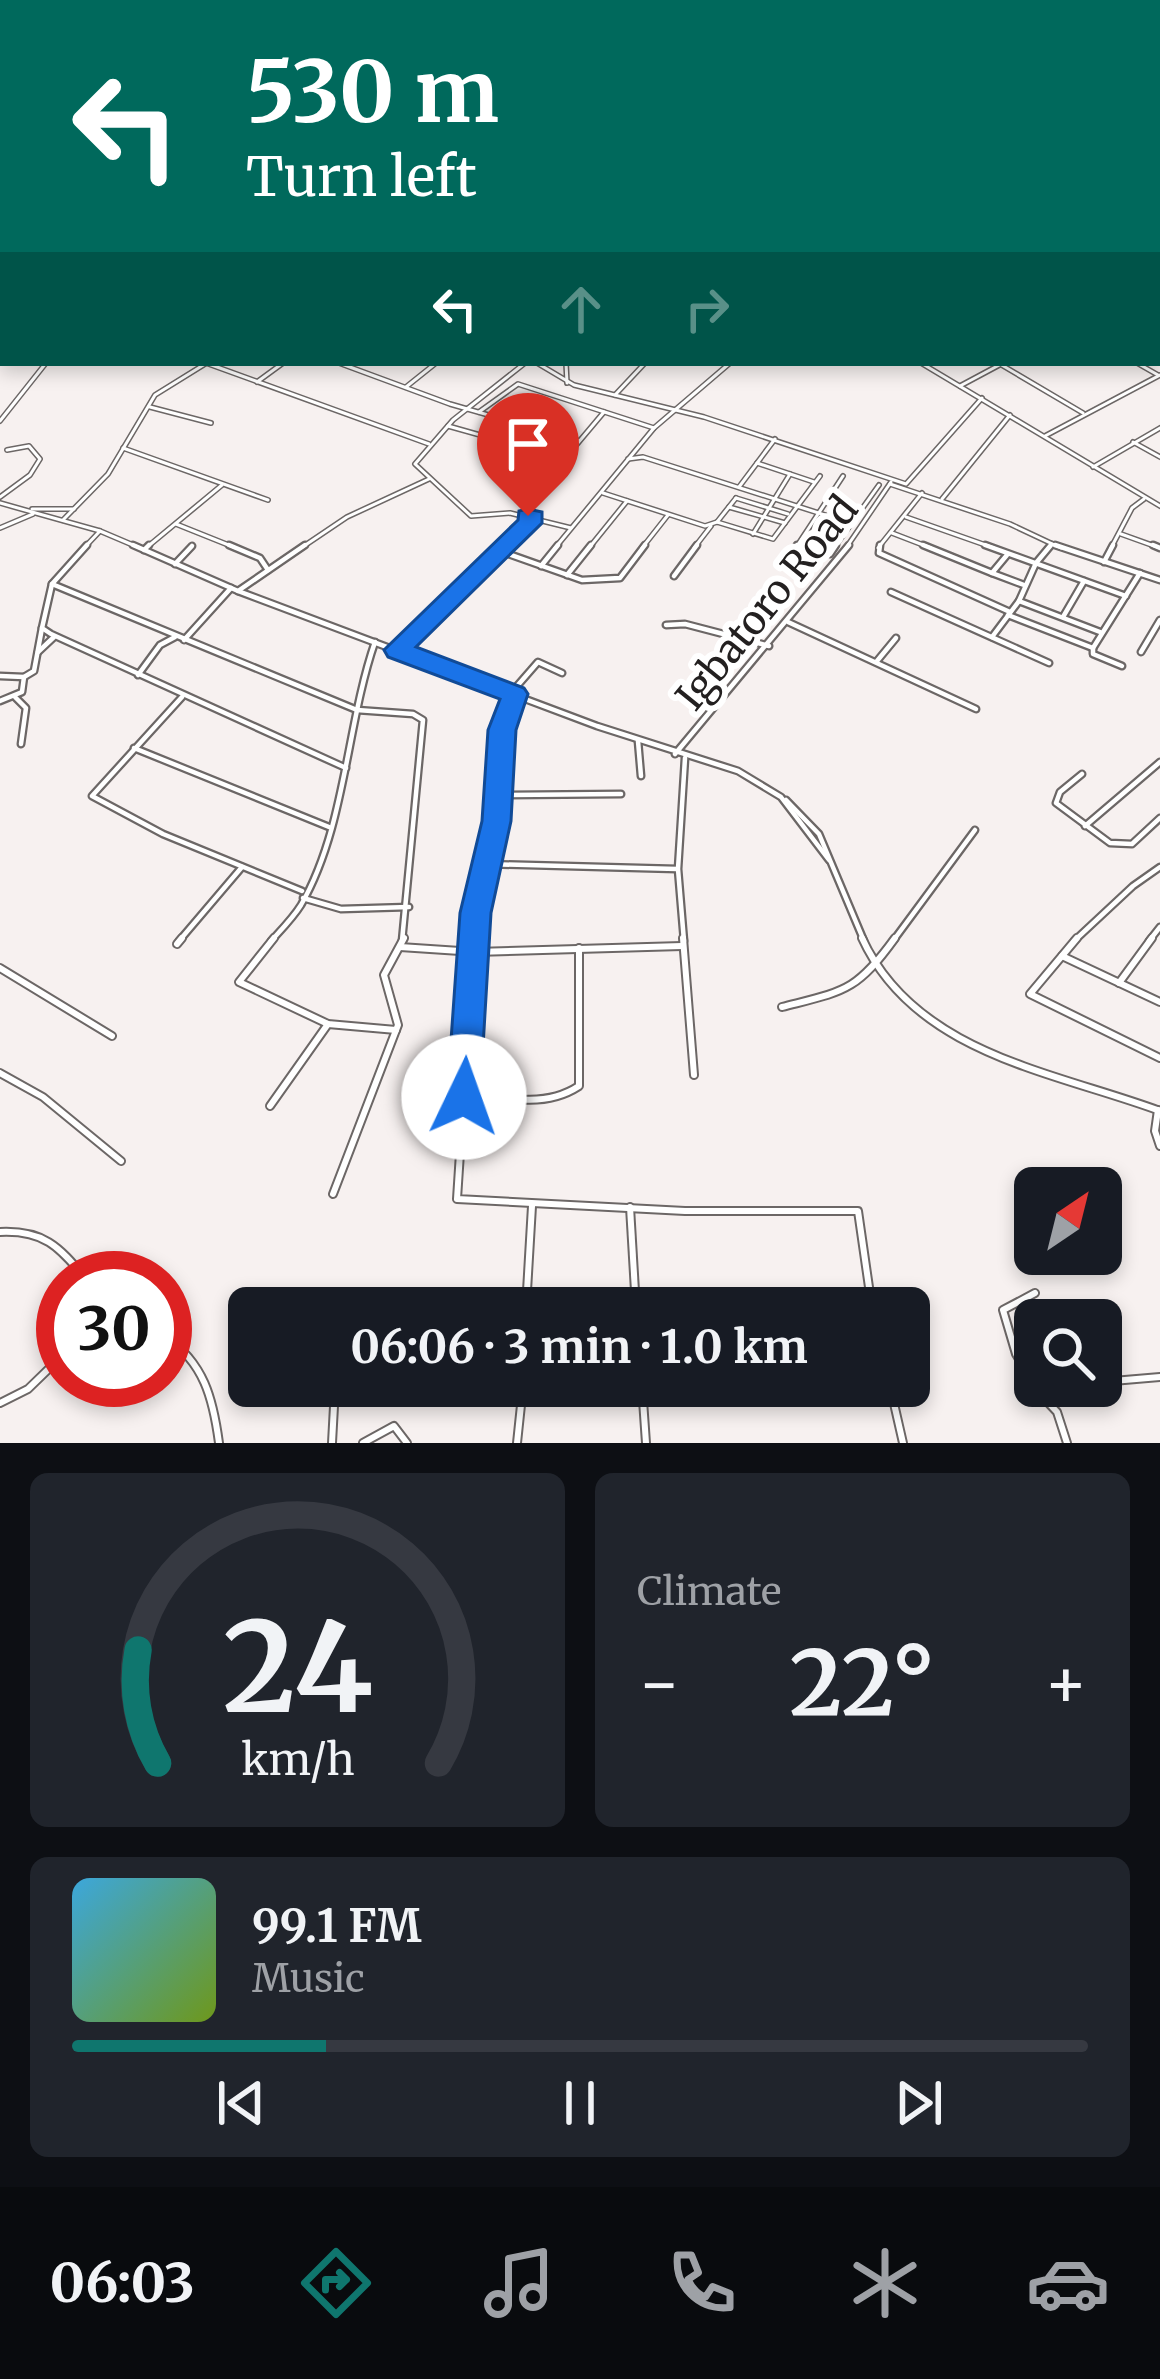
<!DOCTYPE html>
<meta charset="utf-8">
<style>
body{margin:0;font-family:Merriweather,serif;background:#20242c;color:#f1f3f6;height:100vh;display:flex;flex-direction:column;font-size:45px;white-space:nowrap}
*{box-sizing:border-box;margin:0}
p{font-size:39px;color:#9ea1a6}
.icon{flex:none;width:66px;height:66px;fill:none;stroke:currentColor;stroke-width:2;stroke-linecap:round;stroke-linejoin:round}
.map{position:relative;height:1443px;overflow:hidden}
.panel{display:flex;flex-direction:column;gap:30px;padding:30px;background:#0d0f14;flex:1}
.panel>*{flex:none}
.top-card{position:absolute;left:0px;top:0px;width:1161px;height:366px;box-shadow:0 6px 18px #0003;background:#00695c;color:#fff;overflow:hidden}
.needle{width:78px;rotate:35deg}
.tools{position:absolute;left:1014px;top:1167px;display:grid;gap:24px}
.tools a{display:grid;place-items:center;width:108px;height:108px;border-radius:18px;background:#171b24;box-shadow:0 6px 18px #0003;font-size:60px}
.speed{position:absolute;left:36px;top:1251px;display:flex;gap:24px;font-size:60px;font-weight:700;text-align:center}
.speed>*{display:grid;place-content:center;width:156px;height:156px;border-radius:50%;background:#171b24;box-shadow:0 6px 18px #0003;line-height:1}
.speed .limit{border:18px solid #d22;background:#fff;color:#111}
.pin{position:absolute;display:grid;place-items:center;width:102px;height:102px;color:#fff;margin:-123px -51px;border-radius:50% 50% 50% 0;rotate:-45deg;box-shadow:0 0 12px #0007}
.pin .icon{rotate:45deg}
.me{position:absolute;width:132px;margin:-66px;rotate:3deg;stroke-linejoin:round;filter:drop-shadow(0 0 9px #0008)}
.turn{display:flex;align-items:center;gap:42px;height:252px;padding:0 48px;font-size:54px}
.turn .icon{width:156px;height:156px;stroke-width:2.5}
.turn b{display:block;font-size:84px;line-height:102px}
.lanes{display:flex;align-items:center;height:114px;padding:0 48px;background:#0003;justify-content:center;gap:60px;direction:ltr}
.lanes .off{opacity:.35}
.big{font-size:90px;font-weight:700;line-height:1.1}
.panel .widget{flex:1;display:flex;flex-direction:column;justify-content:center;gap:18px;min-width:0;padding:0 42px;border-radius:18px;background:#20242c}
.panel .dial{align-items:center;gap:0}
.dial svg{height:312px;overflow:visible;fill:none;stroke:#363941;stroke-width:7;stroke-linecap:round;text-anchor:middle}
.dial text{fill:#f1f3f6;stroke:none}
.song{display:flex;align-items:center;gap:36px}
.cover{width:144px;height:144px;border-radius:18px;background:linear-gradient(135deg,hsl(200 70% 55%),hsl(80 70% 35%))}
.played{height:12px;border-radius:6px;background:linear-gradient(90deg,#0f766e 25%,#363941 25%)}
.keys{display:flex;justify-content:space-around;direction:ltr}
.heat{display:flex;justify-content:space-between;align-items:center;font-size:66px;direction:ltr}
.panel .tiles{flex:1;display:grid;gap:30px;grid-template-columns:1fr 1fr}
.widget:last-child{grid-column:span 2}
.trip{position:absolute;left:228px;top:1287px;width:702px;height:120px;border-radius:18px;background:#171b24;box-shadow:0 6px 18px #0003;font-weight:700;line-height:120px;text-align:center}
.tabs{display:flex;height:192px;justify-content:space-around;align-items:center;background:#090b0e;color:#9ea1a6}
.tabs .icon{width:84px;height:84px}
.tabs .on{color:#0f766e}
.tabs b{font-size:54px;color:#f1f3f6}
.map>svg:first-child{display:block}
.lines{fill:none;stroke-linecap:round;stroke-linejoin:round}
.minor-far2-casing{stroke:#6c6766;stroke-width:6}
.minor-far1-casing{stroke:#6c6766;stroke-width:9}
.minor-casing{stroke:#6c6766;stroke-width:10}
.tertiary-casing{stroke:#6c6766;stroke-width:6}
.minor-far2{stroke:#fff;stroke-width:3}
.minor-far1{stroke:#fff;stroke-width:4.5}
.minor{stroke:#fff;stroke-width:6}
.tertiary{stroke:#fff;stroke-width:3}
.route{fill:#1a73e8;stroke:#114b97;stroke-width:3}
.labels{text-anchor:middle;dominant-baseline:central;stroke-width:12;stroke-linejoin:round;paint-order:stroke}
.street-label{font-size:39px;fill:#232020;stroke:#fff}
</style>
<div class="map">
<svg width="1160" height="1443" viewBox="0 0 1160 1443">
<rect width="100%" height="100%" fill="#f7f1f0"/>
<g class="lines">
<g class="minor-far2-casing">
<g id="minor-far2">
<path d="M155,0L169,3"/>
<path d="M497,0L516,3"/>
<path d="M755,0L773,3"/>
<path d="M136,3L149,0"/>
<path d="M718,3L723,0"/>
<path d="M206,363L429,444"/>
<path d="M339,363L450,404L579,441"/>
<path d="M525,363L453,420L415,464L471,516L510,513L571,528"/>
<path d="M537,363L574,385L704,417L906,484L982,398"/>
<path d="M566,363L567,383"/>
<path d="M843,363H856"/>
<path d="M921,363L1160,506"/>
<path d="M1137,363L1158,375"/>
<path d="M1000,364L1083,413"/>
<path d="M257,382L283,363"/>
<path d="M960,386L1003,363"/>
<path d="M406,387L436,363"/>
<path d="M615,395L645,363"/>
<path d="M150,407L211,423"/>
<path d="M479,412L518,384L654,428"/>
<path d="M0,421L46,363"/>
<path d="M448,426L558,457L572,450L604,412"/>
<path d="M1045,436L1160,375"/>
<path d="M1133,442L1160,457"/>
<path d="M123,448L268,500"/>
<path d="M628,459L643,457L850,523"/>
<path d="M757,463L814,482"/>
<path d="M1093,467L1160,428"/>
<path d="M890,484L1010,524L1061,548"/>
<path d="M739,487L775,439"/>
<path d="M603,493L705,526L717,522L773,539L820,476"/>
<path d="M0,497L30,475L40,459L29,446L7,450"/>
<path d="M736,498L788,514"/>
<path d="M942,499L1010,415"/>
<path d="M0,503L100,531L140,548"/>
<path d="M729,507L785,523"/>
<path d="M32,509H74"/>
<path d="M906,517L994,548"/>
<path d="M63,520L108,474L155,395L205,364"/>
<path d="M717,522L736,498"/>
<path d="M176,524L236,548"/>
<path d="M0,528L33,514"/>
<path d="M892,533L931,548"/>
<path d="M753,534L790,474"/>
<path d="M1121,534L1160,548"/>
<path d="M84,548L100,531"/>
<path d="M146,548L222,485"/>
<path d="M301,548L347,517L429,479"/>
<path d="M502,548L534,518"/>
<path d="M555,548L654,428L730,363"/>
<path d="M589,548L627,501"/>
<path d="M642,548L668,515"/>
<path d="M694,548L711,526"/>
<path d="M807,548L797,546L843,476"/>
<path d="M834,548L879,485"/>
<path d="M846,548L891,482"/>
<path d="M878,548L922,493"/>
<path d="M1048,548L1052,544"/>
<path d="M1111,548L1132,508L1144,499"/>
</g>
</g>
<g class="minor-far1-casing">
<g id="minor-far1">
<path d="M87,545L52,584L357,710L413,714L423,720L402,941"/>
<path d="M133,545L238,591L597,726L738,771L781,797L829,860"/>
<path d="M229,545L260,558L268,570"/>
<path d="M797,545L830,554L836,545"/>
<path d="M880,545L879,553L1010,612"/>
<path d="M923,545L992,573L1007,555"/>
<path d="M985,545L1126,596"/>
<path d="M1055,545L1160,580"/>
<path d="M1153,545L1160,548"/>
<path d="M144,550L149,545"/>
<path d="M500,551L582,580L620,578L645,545"/>
<path d="M1104,562L1113,545"/>
<path d="M175,564L192,546"/>
<path d="M541,566L558,545"/>
<path d="M992,573L1024,585"/>
<path d="M567,575L591,545"/>
<path d="M674,576L697,545"/>
<path d="M52,584L42,628L51,634L346,768"/>
<path d="M238,591L305,545"/>
<path d="M891,592L1049,663"/>
<path d="M1019,601L1036,563L1051,545"/>
<path d="M1008,615L1093,648L1140,573"/>
<path d="M1063,617L1084,581"/>
<path d="M788,622L976,709"/>
<path d="M666,625L685,624L769,646"/>
<path d="M992,637L1019,601L1100,632"/>
<path d="M184,640L231,588"/>
<path d="M1093,648V654L1122,666"/>
<path d="M397,650L505,545"/>
<path d="M38,652L54,637"/>
<path d="M1141,652L1160,620"/>
<path d="M877,661L896,638"/>
<path d="M138,675L160,645L175,637"/>
<path d="M0,676L24,677L34,671L42,628"/>
<path d="M511,693L538,662L562,673"/>
<path d="M15,697L26,708L21,744"/>
<path d="M182,697L92,796L163,834L302,891"/>
<path d="M0,701L22,692L24,677"/>
<path d="M638,741L641,776"/>
<path d="M134,748L329,827"/>
<path d="M675,754L849,545"/>
<path d="M1082,774L1060,792L1056,803L1110,843L1132,844L1160,818"/>
<path d="M498,795L621,794"/>
<path d="M786,800L819,834L864,941"/>
<path d="M1085,826L1160,762"/>
<path d="M485,864L677,869"/>
<path d="M303,898L341,909L409,907"/>
<path d="M179,941L242,867"/>
<path d="M271,941C281,930 293,918 301,905C346,827 346,726 375,642"/>
<path d="M474,941L496,821L499,746L515,694"/>
<path d="M684,941L678,869L685,758"/>
<path d="M893,941L975,830"/>
<path d="M1074,941L1133,886L1160,867"/>
<path d="M1149,941L1160,927"/>
</g>
</g>
<g class="minor-casing">
<g id="minor">
<path d="M274,938L239,982L328,1024L396,1030"/>
<path d="M474,938L457,1199L685,1211H858L872,1308"/>
<path d="M683,938L694,1075"/>
<path d="M862,938C915,1054 1055,1072 1160,1111"/>
<path d="M1077,938L1030,994L1160,1058"/>
<path d="M177,944L182,938"/>
<path d="M400,947L475,952L682,946"/>
<path d="M1062,956L1160,1002"/>
<path d="M0,968L112,1036"/>
<path d="M1119,983L1152,938"/>
<path d="M782,1007C844,991 856,992 895,938"/>
<path d="M0,1073L43,1097L121,1161"/>
<path d="M464,1086C501,1099 544,1109 579,1086V948"/>
<path d="M270,1106L328,1024"/>
<path d="M464,1110L490,1096"/>
<path d="M1158,1110L1155,1131L1160,1146"/>
<path d="M333,1194L398,1025L384,975L404,938"/>
<path d="M630,1207L636,1308"/>
<path d="M0,1232C43,1230 59,1246 85,1278"/>
<path d="M1035,1293L1003,1310L1016,1354L1039,1393L1065,1386"/>
<path d="M526,1308L532,1206"/>
<path d="M165,1336C204,1363 213,1398 219,1443"/>
<path d="M1101,1382L1160,1377"/>
<path d="M327,1386L334,1406L332,1443"/>
<path d="M642,1386L646,1443"/>
<path d="M890,1386L903,1443"/>
<path d="M1039,1393L1057,1412L1067,1443"/>
<path d="M0,1403L28,1389L63,1355"/>
<path d="M363,1443L394,1426L407,1443"/>
<path d="M517,1443L523,1386"/>
</g>
</g>
<g class="tertiary-casing">
<g id="tertiary">
<path d="M255,0L261,3"/>
<path d="M305,3L310,0"/>
</g>
</g>
<use href="#minor-far2" class="minor-far2"/>
<use href="#minor-far1" class="minor-far1"/>
<use href="#minor" class="minor"/>
<use href="#tertiary" class="tertiary"/>
</g>
<path class="route" d="M528,509L542,512V523L416,647L524,688L528,694L516,730L511,821L491,913L480,1097L475,1108L464,1113L452,1108L447,1097L460,913L482,821L488,730L500,699L388,657L384,650L518,520L519,511Z"/>
<g class="labels">
<g class="street-label">
<text transform="translate(767 603) rotate(-51)">Igbatoro Road</text>
</g>
</g>
</svg>
<div class="tools">
<a><svg class="needle" viewBox="-14 -14 28 28"><path d="M0-13l5 13h-10z" fill="#e53935"/><path d="M0 13l5-13h-10z" fill="#9ea1a6"/></svg></a>
<a><svg class="icon" aria-label="search" viewBox="0 0 24 24"><circle cx="10" cy="10" r="6"/><path d="M15 15l6 6"/></svg></a>
</div>
<div class="speed"><div class="limit">30</div></div>
<div class="pin" style="left:528px;top:516px;background:#d93025"><svg class="icon" aria-label="arrive" viewBox="0 0 24 24"><path d="M6 21V4h12l-3 4 3 4H6"/></svg></div>
<svg class="me" style="left:464px;top:1097px" viewBox="-20 -20 40 40"><circle r="19" fill="#fff"/><path d="M0-13L10 11 0 6-10 11z" fill="#1a73e8"/></svg>
<div class="trip">06:06 · 3 min · 1.0 km</div>
<div class="top-card">
<div class="turn"><svg class="icon" aria-label="left" viewBox="0 0 24 24"><path d="M17 20v-9H6M10 6l-5 5 5 5"/></svg><div><b>530 m</b>Turn left</div></div>
<div class="lanes"><svg class="icon" aria-label="left" viewBox="0 0 24 24"><path d="M17 20v-9H6M10 6l-5 5 5 5"/></svg><svg class="icon off" aria-label="ahead" viewBox="0 0 24 24"><path d="M12 20V5M6 11l6-6 6 6"/></svg><svg class="icon off" aria-label="right" viewBox="0 0 24 24"><path d="M7 20v-9h11M14 6l5 5-5 5"/></svg></div>
</div>
</div>
<section class="panel">
<div class="tiles">
<div class="widget dial"><svg viewBox="0 0 100 80">
<path d="M14 69A42 42 0 1 1 86 69"/>
<path d="M14 69A42 42 0 0 1 9 40" stroke="#0f766e"/>
<text x="50" y="56" font-size="32" font-weight="700">24</text>
<text x="50" y="72" font-size="11">km/h</text>
</svg></div>
<div class="widget"><p>Climate</p>
<div class="heat"><a>−</a><b class="big">22°</b><a>+</a></div>
</div>
<div class="widget">
<div class="song"><i class="cover"></i><div><b>99.1 FM</b><p>Music</p></div></div>
<div class="played"></div>
<div class="keys"><svg class="icon" aria-label="previous" viewBox="0 0 24 24"><path d="M18 5L8 12l10 7zM5 5v14"/></svg><svg class="icon" aria-label="pause" viewBox="0 0 24 24"><path d="M8 5v14M16 5v14"/></svg><svg class="icon" aria-label="next" viewBox="0 0 24 24"><path d="M6 5l10 7-10 7zM19 5v14"/></svg></div>
</div>
</div>
</section>
<nav class="tabs">
<b>06:03</b>
<svg class="icon on" aria-label="directions" viewBox="0 0 24 24"><path d="M12 3l9 9-9 9-9-9zM9 14v-3h6M13 9l2 2-2 2"/></svg>
<svg class="icon" aria-label="music" viewBox="0 0 24 24"><path d="M9 18V5l10-2v13"/><circle cx="6" cy="18" r="3"/><circle cx="16" cy="16" r="3"/></svg>
<svg class="icon" aria-label="phone" viewBox="0 0 24 24"><path d="M5 4h4l2 5-3 2q2 4 5 5l2-3 5 2v4C11 20 4 13 5 4z"/></svg>
<svg class="icon" aria-label="climate" viewBox="0 0 24 24"><path d="M12 3v18M4 7l16 10M4 17L20 7"/></svg>
<svg class="icon" aria-label="car" viewBox="0 0 24 24"><path d="M5 17H2v-5l4-1 3-4h7l3 4 3 1v5h-3M9 17h6M6 11h13"/><circle cx="7" cy="17" r="2"/><circle cx="17" cy="17" r="2"/></svg>
</nav>
